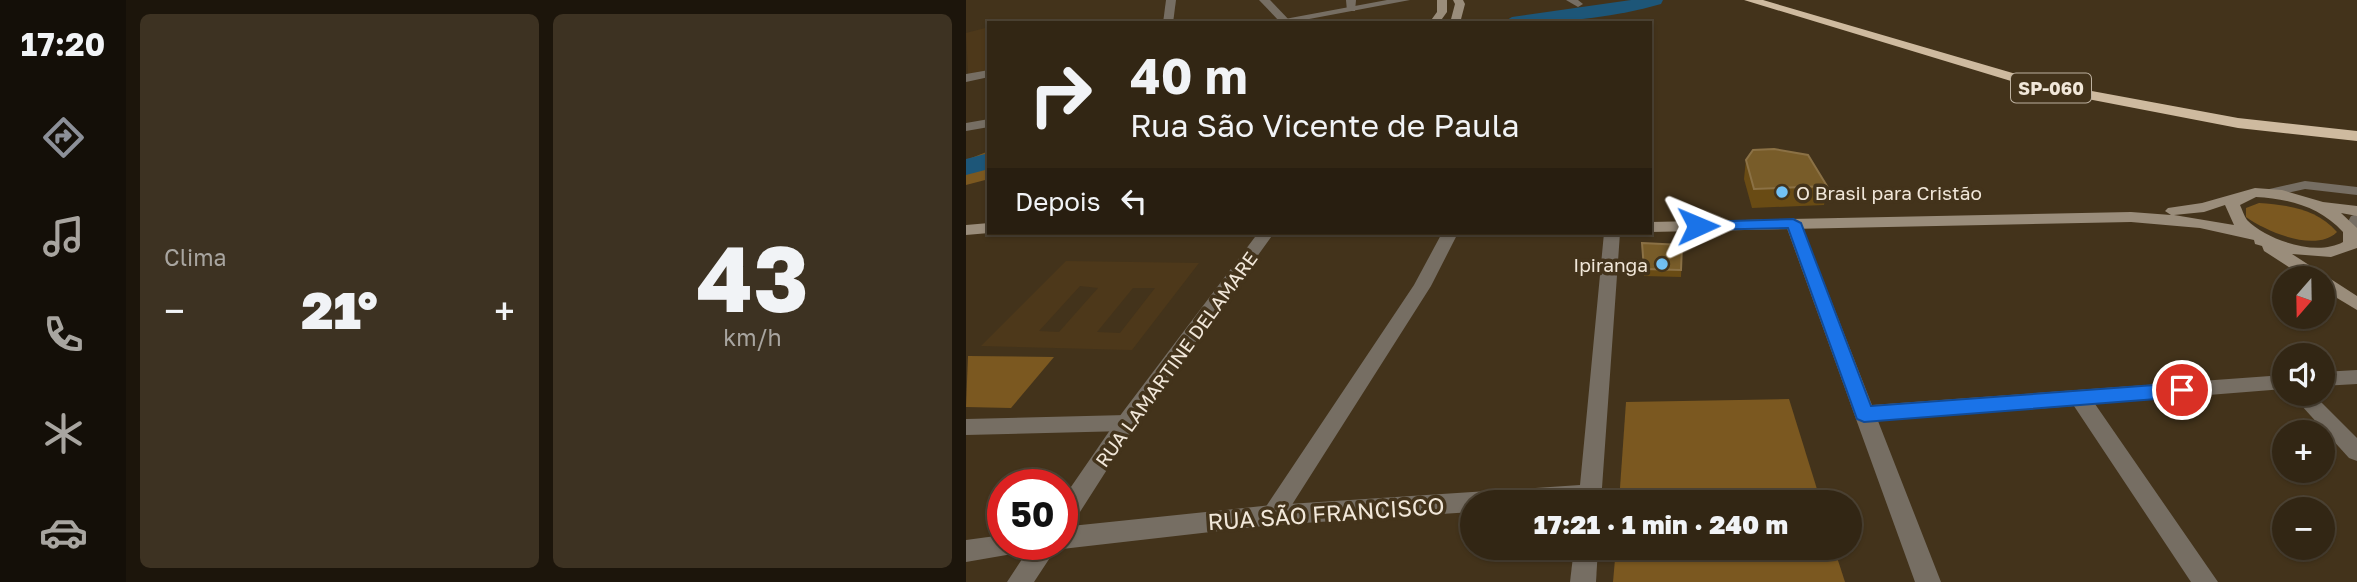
<!DOCTYPE html>
<html lang="pt">
<meta charset="utf-8">
<style>
body{margin:0;font-family:"Golos Text",sans-serif;background:#3d3222;color:#f1f3f6;height:100vh;display:flex;flex-direction:column;font-size:26px;white-space:nowrap}
*{box-sizing:border-box;margin:0}
p{font-size:23px;color:#a8a5a0}
.icon{flex:none;width:38px;height:38px;fill:none;stroke:currentColor;stroke-width:2;stroke-linecap:round;stroke-linejoin:round}
.map{position:relative;flex:1;overflow:hidden}
.drawer{display:flex;flex-direction:column;gap:14px;padding:14px;background:#1c150b;width:840px}
.drawer>*{flex:none}
.top-card{position:absolute;left:21px;top:21px;width:665px;height:214px;border-radius:0px;box-shadow:0 2px 5px #0004,0 0 0 2px #4d4334;background:#322614;color:#f1f3f6;overflow:hidden}
.needle{width:46px;rotate:200deg}
.controls{position:absolute;left:1306px;top:266px;display:grid;gap:14px}
.controls a{display:grid;place-items:center;width:63px;height:63px;border-radius:50%;background:#322614;box-shadow:0 2px 5px #0004,0 0 0 2px #4d4334;font-size:35px}
.speed{position:absolute;left:21px;top:469px;display:flex;gap:14px;font-size:35px;font-weight:700;text-align:center}
.speed>*{display:grid;place-content:center;width:91px;height:91px;border-radius:50%;background:#322614;box-shadow:0 2px 5px #0004,0 0 0 2px #4d4334;line-height:1}
.speed .limit{border:10px solid #d22;background:#fff;color:#111}
.pin{position:absolute;display:grid;place-items:center;width:60px;height:60px;color:#fff;margin:-30px;border:4px solid #fff;border-radius:50%;box-shadow:0 2px 7px #0007}
.me{position:absolute;width:77px;margin:-38px;rotate:89deg;stroke-linejoin:round;filter:drop-shadow(0 0 5px #0008)}
.turn{display:flex;align-items:center;gap:24px;height:147px;padding:0 28px;font-size:32px}
.turn .icon{width:91px;height:91px;stroke-width:2.5}
.turn b{display:block;font-size:49px;line-height:60px}
.then{display:flex;align-items:center;height:66px;padding:0 28px;background:#0003;gap:14px;font-size:26px}
.big{font-size:52px;font-weight:800;line-height:1.1}
.drawer .tile{flex:1;display:flex;flex-direction:column;justify-content:center;gap:10px;min-width:0;padding:0 24px;border-radius:10px;background:#3d3222}
.drawer .dial{align-items:center;gap:0}
.dial b{font-size:91px;line-height:1}
.heat{display:flex;justify-content:space-between;align-items:center;font-size:38px;direction:ltr}
.drawer .tiles{flex:1;display:grid;gap:14px;grid-template-columns:repeat(2,1fr)}
.trip{position:absolute;left:494px;top:490px;width:402px;height:70px;border-radius:35px;background:#322614;box-shadow:0 2px 5px #0004,0 0 0 2px #4d4334;font-weight:800;line-height:70px;text-align:center}
main{display:flex;flex:1;min-height:0}
.tabs{display:flex;flex-direction:column;width:126px;justify-content:space-around;align-items:center;background:#140f08;color:#a8a5a0}
.tabs .icon{width:49px;height:49px}
.tabs .active{color:#8c9099}
.tabs b{font-size:32px;color:#f1f3f6}
.map>svg:first-child{display:block}
.built{fill:#4d381a;fill-rule:evenodd}
.green{fill:#7b5820}
.lines{fill:none;stroke-linecap:round;stroke-linejoin:round}
.river{fill:#1d5678;fill-rule:evenodd}
.minor{fill:#766e63;fill-rule:evenodd}
.tertiary{fill:#766e63;fill-rule:evenodd}
.secondary{fill:#9a8d7b;fill-rule:evenodd}
.motorway{fill:#ceba9f;fill-rule:evenodd}
.wall{fill:#694b14}
.building{fill:#785c29;stroke:#8b7145;stroke-width:2}
.route{fill:#1a73e8;stroke:#114b97;stroke-width:2}
.poi-dot{fill:#72c1f5;stroke:#43331b;stroke-width:2.5}
.labels{text-anchor:middle;dominant-baseline:central;stroke-width:7;stroke-linejoin:round;paint-order:stroke}
.shield{fill:#43331b;stroke:#bdb1a0;stroke-width:2}
.shield-label{font-size:18px;font-weight:bold;fill:#f1e7d9}
.poi-label{font-size:19px;fill:#f1e7d9;stroke:#43331b;text-anchor:start}
.street-label{font-size:19px;fill:#f1e7d9;stroke:#43331b}
.near-street-label{font-size:23px;fill:#f1e7d9;stroke:#43331b}
</style>
<main>
<nav class="tabs">
<b>17:20</b>
<svg class="icon active" aria-label="directions" viewBox="0 0 24 24"><path d="M12 3l9 9-9 9-9-9zM9 14v-3h6M13 9l2 2-2 2"/></svg>
<svg class="icon" aria-label="music" viewBox="0 0 24 24"><path d="M9 18V5l10-2v13"/><circle cx="6" cy="18" r="3"/><circle cx="16" cy="16" r="3"/></svg>
<svg class="icon" aria-label="phone" viewBox="0 0 24 24"><path d="M5 4h4l2 5-3 2q2 4 5 5l2-3 5 2v4C11 20 4 13 5 4z"/></svg>
<svg class="icon" aria-label="climate" viewBox="0 0 24 24"><path d="M12 3v18M4 7l16 10M4 17L20 7"/></svg>
<svg class="icon" aria-label="car" viewBox="0 0 24 24"><path d="M5 17H2v-5l4-1 3-4h7l3 4 3 1v5h-3M9 17h6M6 11h13"/><circle cx="7" cy="17" r="2"/><circle cx="17" cy="17" r="2"/></svg>
</nav>
<section class="drawer">
<div class="tiles">
<div class="tile"><p>Clima</p>
<div class="heat"><a>−</a><b class="big">21°</b><a>+</a></div>
</div>
<div class="tile dial"><b>43</b><p>km/h</p></div>
</div>
</section>
<div class="map">
<svg width="1391" height="582" viewBox="0 0 1391 582">
<rect width="100%" height="100%" fill="#43331b"/>
<g class="built">
<path d="M23,27V70L2,74L0,33Z"/>
<path d="M100,261L233,263L166,350L15,346ZM114,286L132,288L93,332L73,331ZM167,288H189L154,333L131,332Z"/>
</g>
<g class="green">
<path d="M23,151V179L0,185V160Z"/>
<path d="M1293,203C1322,205 1351,209 1371,232C1350,253 1301,232 1280,217V208Z"/>
<path d="M2,356L88,357L45,408L0,407Z"/>
<path d="M823,399L855,502H653L660,402Z"/>
<path d="M650,548H868L879,582H647Z"/>
</g>
<g class="lines">
<g class="river">
<path d="M665,0H697L695,4C643,19 590,23 536,23L546,17Z"/>
<path d="M23,153V169L0,175V159Z"/>
</g>
<g class="minor">
<path d="M200,0H210L207,23H197Z"/>
<path d="M293,0H304L326,23H315Z"/>
<path d="M380,0H390L389,11H381Z"/>
<path d="M600,0H612L617,4L612,7Z"/>
<path d="M23,119V127L0,131V123Z"/>
<path d="M827,218L835,223L906,405L1318,375V389L1129,404L1252,582H1225L1108,406L912,421L975,582H949L819,223Z"/>
<path d="M476,233H492L465,286L315,522L307,525L299,522L295,515L299,508L448,285Z"/>
<path d="M1391,370V384L1356,386V372Z"/>
<path d="M1325,394H1347L1391,438V461L1383,458Z"/>
<path d="M160,415L167,417L170,423L167,429L160,431L0,435V419Z"/>
</g>
<g class="tertiary">
<path d="M421,0H444L322,23H297Z"/>
<path d="M23,70V77L0,82V74Z"/>
<path d="M1339,181L1391,187V195L1339,189L1304,197L1297,193L1299,190Z"/>
<path d="M1391,214V234H1379L1377,231L1385,216Z"/>
<path d="M292,233H308L167,429L105,526L307,505L614,485L638,233H654L635,502H506V512L307,525L96,549L91,547L68,582H41L66,544H96V500L153,417Z"/>
<path d="M37,535V544H60L57,552L0,562V540Z"/>
<path d="M608,548H632L630,582H604Z"/>
</g>
<g class="secondary">
<path d="M471,0H481V12L473,23H463L471,12Z"/>
<path d="M487,0H497L499,4L494,23H484L489,4Z"/>
<path d="M1289,188L1316,190L1357,202L1391,206V216L1375,213L1391,228V248L1365,257L1326,254L1391,296V310L1356,289V278H1340L1298,251L1296,246L1289,244L1288,240L1234,228L1165,222L684,232V222L1165,212L1205,215L1199,211L1202,208L1236,203ZM1290,197C1324,199 1354,207 1377,232V242C1350,257 1301,240 1281,220C1278,216 1276,209 1274,205ZM1259,205L1268,225L1208,215L1238,212Z"/>
<path d="M23,223V233L0,235V225Z"/>
</g>
<path class="motorway" d="M778,0H797L1077,82L1272,118L1391,131V141L1272,128L1075,90Z"/>
</g>
<g class="wall">
<path d="M780,160L861,186L858,205L786,208L778,179Z"/>
<path d="M676,243L716,245L715,277L678,276Z"/>
</g>
<g class="building">
<path d="M808,149L842,155L861,186L788,189L780,160L787,150Z"/>
<path d="M676,243L716,245L715,270L678,269Z"/>
</g>
<path class="route" d="M827,219L835,223L905,406L1216,383L1222,385L1225,390L1222,395L1216,397L898,422L891,419L822,228L732,230L725,226L732,222Z"/>
<g class="poi-dot">
<circle cx="816" cy="192" r="7"/>
<circle cx="696" cy="264" r="7"/>
</g>
<g class="labels">
<rect class="shield" x="1045" y="73.5" width="80" height="29" rx="5"/>
<g class="shield-label">
<text x="1085" y="88">SP-060</text>
</g>
<g class="poi-label">
<text x="830" y="192">O Brasil para Cristão</text>
<text x="682" y="264" text-anchor="end">Ipiranga</text>
</g>
<g class="street-label">
<text transform="translate(210 359) rotate(-54)">RUA LAMARTINE DELAMARE</text>
</g>
<g class="near-street-label">
<text transform="translate(360 513) rotate(-4)">RUA SÃO FRANCISCO</text>
</g>
</g>
</svg>
<div class="controls">
<a><svg class="needle" viewBox="-14 -14 28 28"><path d="M0-13l5 13h-10z" fill="#e53935"/><path d="M0 13l5-13h-10z" fill="#a8a5a0"/></svg></a>
<a><svg class="icon" aria-label="sound" viewBox="0 0 24 24"><path d="M4 9h4l5-4v14l-5-4H4zM17 9q2 3 0 6"/></svg></a>
<a>+</a>
<a>−</a>
</div>
<div class="speed"><div class="limit">50</div></div>
<div class="pin" style="left:1216px;top:390px;background:#d93025"><svg class="icon" aria-label="arrive" viewBox="0 0 24 24"><path d="M6 21V4h12l-3 4 3 4H6"/></svg></div>
<svg class="me" style="left:732px;top:226px" viewBox="-20 -20 40 40"><path d="M0-17L14 15 0 8-14 15z" fill="#1a73e8" stroke="#fff" stroke-width="4"/></svg>
<div class="trip">17:21 · 1 min · 240 m</div>
<div class="top-card">
<div class="turn"><svg class="icon" aria-label="right" viewBox="0 0 24 24"><path d="M7 20v-9h11M14 6l5 5-5 5"/></svg><div><b>40 m</b>Rua São Vicente de Paula</div></div>
<div class="then">Depois<svg class="icon" aria-label="left" viewBox="0 0 24 24"><path d="M17 20v-9H6M10 6l-5 5 5 5"/></svg></div>
</div>
</div>
</main>
